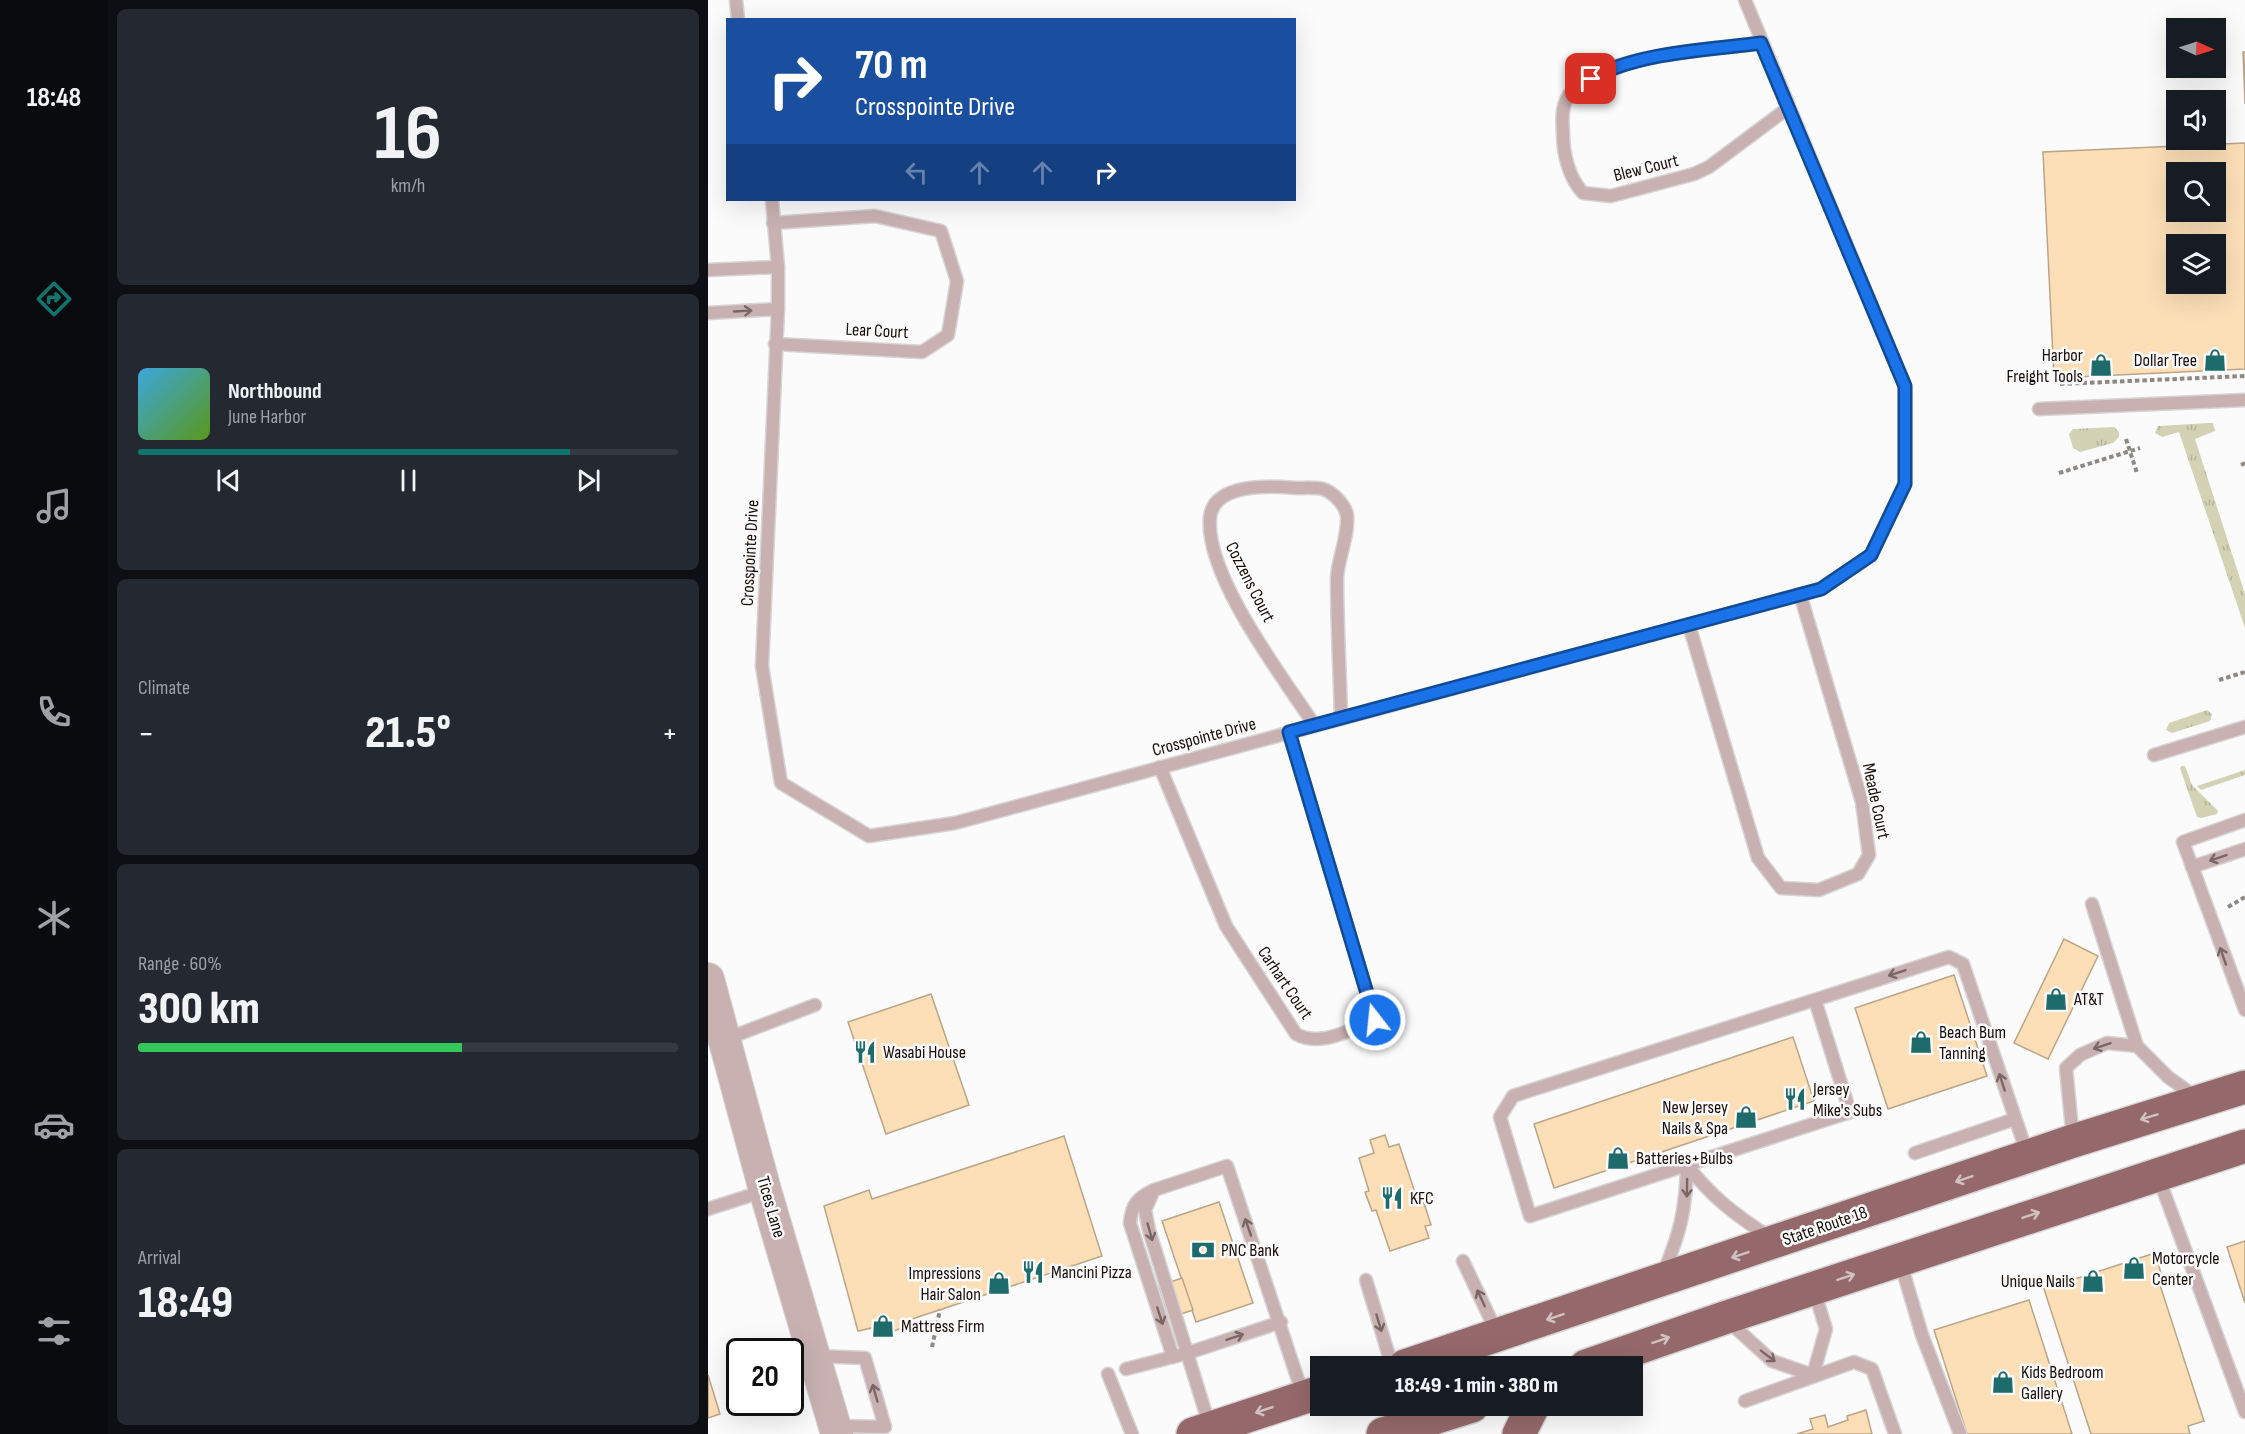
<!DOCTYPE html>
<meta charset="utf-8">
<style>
body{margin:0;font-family:"Sofia Sans Condensed",sans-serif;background:#242831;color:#f1f3f6;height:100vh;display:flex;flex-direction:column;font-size:22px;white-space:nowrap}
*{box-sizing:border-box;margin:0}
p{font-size:20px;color:#9ea1a6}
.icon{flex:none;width:33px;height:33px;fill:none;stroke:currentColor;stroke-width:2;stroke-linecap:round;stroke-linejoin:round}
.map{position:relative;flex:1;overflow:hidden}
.panel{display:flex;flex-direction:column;gap:9px;padding:9px;background:#0d0f14;width:600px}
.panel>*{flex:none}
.hud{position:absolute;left:18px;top:18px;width:570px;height:183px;border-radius:0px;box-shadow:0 6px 24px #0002;background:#1a4fa0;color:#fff;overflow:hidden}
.needle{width:39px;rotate:93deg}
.buttons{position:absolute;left:1458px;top:18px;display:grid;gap:12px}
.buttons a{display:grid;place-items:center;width:60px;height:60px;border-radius:0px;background:#171b24;box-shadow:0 6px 24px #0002;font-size:30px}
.speed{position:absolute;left:18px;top:1338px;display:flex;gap:12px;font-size:30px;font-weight:700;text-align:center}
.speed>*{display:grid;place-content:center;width:78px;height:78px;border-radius:50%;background:#171b24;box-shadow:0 6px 24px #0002;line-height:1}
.speed .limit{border:3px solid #111;border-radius:9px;background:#fff;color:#111}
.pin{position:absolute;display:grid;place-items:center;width:51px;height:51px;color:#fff;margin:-26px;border-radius:12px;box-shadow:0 3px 9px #0006}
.me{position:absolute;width:66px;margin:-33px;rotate:344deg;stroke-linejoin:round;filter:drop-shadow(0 0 4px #0008)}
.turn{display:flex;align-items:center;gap:21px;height:126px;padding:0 30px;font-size:27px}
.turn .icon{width:78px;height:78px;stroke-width:2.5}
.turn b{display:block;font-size:42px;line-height:51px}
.lanes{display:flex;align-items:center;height:57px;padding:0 30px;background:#0003;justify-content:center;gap:30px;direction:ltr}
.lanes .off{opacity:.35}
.big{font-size:45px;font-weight:800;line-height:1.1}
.panel .card{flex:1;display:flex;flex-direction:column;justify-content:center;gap:9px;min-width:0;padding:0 21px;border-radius:9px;background:#242831}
.panel .dial{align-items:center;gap:0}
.dial b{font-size:78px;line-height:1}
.song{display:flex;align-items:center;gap:18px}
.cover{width:72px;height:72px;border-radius:9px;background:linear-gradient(135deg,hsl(200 70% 55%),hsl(90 70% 35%))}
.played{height:6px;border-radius:3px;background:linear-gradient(90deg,#0f766e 80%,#363941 80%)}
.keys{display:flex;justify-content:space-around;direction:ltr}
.heat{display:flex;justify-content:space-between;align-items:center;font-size:33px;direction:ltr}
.charge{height:9px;border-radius:4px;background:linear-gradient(90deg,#34c759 60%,#363941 0)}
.trip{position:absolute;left:602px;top:1356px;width:333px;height:60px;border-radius:0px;background:#171b24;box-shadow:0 6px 24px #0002;font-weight:800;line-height:60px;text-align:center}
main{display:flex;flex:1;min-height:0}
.menu{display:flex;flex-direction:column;width:108px;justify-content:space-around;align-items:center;background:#090b0e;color:#9ea1a6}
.menu .icon{width:42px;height:42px}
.menu .current{color:#0f766e}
.menu b{font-size:27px;color:#f1f3f6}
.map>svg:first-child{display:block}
.grass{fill:url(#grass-tufts)}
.building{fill:#fcdfb7;stroke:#bba588;stroke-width:1.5;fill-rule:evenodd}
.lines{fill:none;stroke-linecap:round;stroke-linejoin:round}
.service-casing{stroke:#d7d5d4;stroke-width:15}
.tertiary-casing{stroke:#d7d5d4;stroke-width:34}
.trunk-casing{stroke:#d7d5d4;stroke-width:36}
.path{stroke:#8e8885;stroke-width:4;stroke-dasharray:4.5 3;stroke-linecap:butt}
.service{stroke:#c9b1b2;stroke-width:12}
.tertiary{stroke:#c9b1b2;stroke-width:32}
.trunk{stroke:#95696b;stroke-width:33}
.oneway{stroke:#796765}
.oneway2{stroke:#d2c1c1}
.route-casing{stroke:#114b97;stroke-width:15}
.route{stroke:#1a73e8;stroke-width:10}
.labels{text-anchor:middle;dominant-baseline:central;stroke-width:5;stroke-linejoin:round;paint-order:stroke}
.street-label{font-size:18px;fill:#180c07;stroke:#fbfbfb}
.poi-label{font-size:18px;fill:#180c07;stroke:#fbfbfb;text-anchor:start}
</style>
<main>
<nav class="menu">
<b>18:48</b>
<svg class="icon current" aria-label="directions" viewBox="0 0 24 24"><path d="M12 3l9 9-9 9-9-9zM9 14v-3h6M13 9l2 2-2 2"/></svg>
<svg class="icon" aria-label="music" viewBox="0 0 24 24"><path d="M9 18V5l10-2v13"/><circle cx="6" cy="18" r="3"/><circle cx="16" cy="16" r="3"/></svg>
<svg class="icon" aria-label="phone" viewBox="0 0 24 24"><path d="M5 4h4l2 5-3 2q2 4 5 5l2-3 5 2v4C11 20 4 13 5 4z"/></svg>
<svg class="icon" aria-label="climate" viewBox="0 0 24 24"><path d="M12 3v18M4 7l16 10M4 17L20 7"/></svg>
<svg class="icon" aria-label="car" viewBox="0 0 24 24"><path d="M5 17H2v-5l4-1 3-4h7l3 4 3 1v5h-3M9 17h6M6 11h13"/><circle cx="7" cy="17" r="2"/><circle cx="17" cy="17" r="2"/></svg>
<svg class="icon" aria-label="filters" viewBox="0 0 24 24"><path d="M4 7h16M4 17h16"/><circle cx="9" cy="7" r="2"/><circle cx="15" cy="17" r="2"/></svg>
</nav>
<section class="panel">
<div class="card dial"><b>16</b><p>km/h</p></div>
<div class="card">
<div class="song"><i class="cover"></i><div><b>Northbound</b><p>June Harbor</p></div></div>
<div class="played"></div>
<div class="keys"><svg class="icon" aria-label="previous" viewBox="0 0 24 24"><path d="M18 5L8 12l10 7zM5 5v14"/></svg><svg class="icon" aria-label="pause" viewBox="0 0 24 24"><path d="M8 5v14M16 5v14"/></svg><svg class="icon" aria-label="next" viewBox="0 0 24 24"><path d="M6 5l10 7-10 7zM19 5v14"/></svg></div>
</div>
<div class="card"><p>Climate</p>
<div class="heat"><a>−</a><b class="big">21.5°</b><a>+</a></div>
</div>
<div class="card"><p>Range · 60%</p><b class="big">300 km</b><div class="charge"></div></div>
<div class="card"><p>Arrival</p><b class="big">18:49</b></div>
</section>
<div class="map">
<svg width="1537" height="1434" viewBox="0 0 1537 1434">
<defs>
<pattern id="grass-tufts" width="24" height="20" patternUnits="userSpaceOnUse" patternTransform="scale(1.5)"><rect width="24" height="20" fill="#d3d2b5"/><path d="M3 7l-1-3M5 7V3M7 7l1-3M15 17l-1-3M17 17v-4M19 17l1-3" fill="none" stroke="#b4b39a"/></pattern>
</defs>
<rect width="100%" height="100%" fill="#fbfbfb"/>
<g class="grass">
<path d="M1501,423H1505L1507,431L1487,439L1537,594V628L1471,432L1454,437L1447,433L1450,426Z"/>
<path d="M1406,427L1411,432V437L1405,443L1372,452L1365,448L1361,434L1365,429Z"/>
<path d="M1499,710L1504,714L1502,721L1464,733L1458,730L1461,723Z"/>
<path d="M1474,766H1477L1484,785L1510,811L1509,814L1493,818L1489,817L1472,768Z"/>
<path d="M1537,770V775L1493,790L1489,786Z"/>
</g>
<g class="building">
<path d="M1535,52H1537V104Z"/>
<path d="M1537,143V369L1346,378L1335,152ZM1468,172H1508V212H1468ZM1468,244H1508V284H1468Z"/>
<path d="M1356,939L1390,956L1340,1059L1306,1043Z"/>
<path d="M1246,975L1279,1076L1180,1109L1147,1008Z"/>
<path d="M223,994L261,1105L178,1134L140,1022Z"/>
<path d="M1085,1037L1106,1101L846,1188L826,1124Z"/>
<path d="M677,1135L681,1147L691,1144L711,1205L716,1203L723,1225L717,1226L721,1238L682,1251L668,1210L664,1211L657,1192L661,1191L651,1158L666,1153L662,1140Z"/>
<path d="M356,1136L394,1256L195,1322L197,1327L171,1336L168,1327L150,1331L116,1206L161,1190L164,1199Z"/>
<path d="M511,1202L545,1303L488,1322L454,1221Z"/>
<path d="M1537,1241V1303L1519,1247Z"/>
<path d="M1447,1253L1456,1283L1452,1285L1496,1421L1480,1426L1482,1434H1383L1336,1289Z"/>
<path d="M474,1278L485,1310L461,1318L451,1286Z"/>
<path d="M1321,1300L1364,1434H1259L1226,1330Z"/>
<path d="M0,1375L12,1414L0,1418Z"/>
<path d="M1158,1410L1164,1434H1089L1105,1429L1102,1419L1117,1415L1120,1427L1140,1420L1139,1416Z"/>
</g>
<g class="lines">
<g class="service-casing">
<g id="service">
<path d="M28,0L30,20"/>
<path d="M1053,43C1002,50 901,54 865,90C853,102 854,118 855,133C855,154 861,178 875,193L903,196L986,174L1001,167L1080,108"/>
<path d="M64,200L70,267V309L54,666L73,783L161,836L247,823L1113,589L1163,555L1197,484V386L1037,0"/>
<path d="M65,223L167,216L233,231L249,281L240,335L214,352L67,344"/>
<path d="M0,270L70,267"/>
<path d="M0,313L70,309"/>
<path d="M1331,409L1537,400"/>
<path d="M981,625L1050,858L1073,888L1111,890L1150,874L1161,855L1154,802L1092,594"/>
<path d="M607,726C574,676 497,576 502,518C505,482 564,486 588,488C596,488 607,487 615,489C625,492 637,505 639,515C641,535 630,558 629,578C629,625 632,672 633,719"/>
<path d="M1446,755L1537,727"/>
<path d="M452,767L518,926L588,1034C613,1048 643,1029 667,1020L581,732"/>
<path d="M1537,820L1475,842L1537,1010"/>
<path d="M1484,867L1537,849"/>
<path d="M1384,904L1429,1046"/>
<path d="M1107,1000L1142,1112L822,1216L792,1117L805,1096L1241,957L1255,964L1320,1156"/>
<path d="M18,1039L107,1005"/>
<path d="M1365,1139L1358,1068L1372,1055L1399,1043L1429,1046L1460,1077L1488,1097"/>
<path d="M1207,1153L1307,1119"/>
<path d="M1450,1176L1537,1412"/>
<path d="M446,1190C429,1198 424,1204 422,1223L465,1357"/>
<path d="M0,1209L56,1191"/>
<path d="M755,1261L790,1335"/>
<path d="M1192,1261L1214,1335L1252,1434"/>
<path d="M955,1274C972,1233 978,1210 979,1165C1003,1197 1030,1217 1063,1238"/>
<path d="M658,1280L684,1366"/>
<path d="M1019,1320L1064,1361L1105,1375L1118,1329L1106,1290"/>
<path d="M107,1356L157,1358L177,1427L128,1426"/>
<path d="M418,1369L480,1353L573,1322"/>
<path d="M400,1374L424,1434"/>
<path d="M1037,1401L1146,1362L1164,1369L1187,1434"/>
<path d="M502,1427L441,1230L437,1210L446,1190L519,1166L595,1395"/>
</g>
</g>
<g class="tertiary-casing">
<path id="tertiary" d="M0,979L57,1190L129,1434"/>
</g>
<g class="trunk-casing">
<g id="trunk">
<path d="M697,1366L1365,1141L1537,1087"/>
<path d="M878,1366L1016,1318L1537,1146"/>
<path d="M485,1434L612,1392"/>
<path d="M675,1434L764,1406"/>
<path d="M811,1434L825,1406"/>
</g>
</g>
<g class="path">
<path d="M1352,384L1537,376"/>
<path d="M1418,439L1429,473"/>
<path d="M1533,465L1537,463"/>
<path d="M1351,473L1432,448"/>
<path d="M1511,680L1537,672"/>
<path d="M1520,907L1537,897"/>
<path d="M224,1347L232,1310"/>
</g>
<use href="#service" class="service"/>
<use href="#tertiary" class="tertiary"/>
<use href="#trunk" class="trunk"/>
</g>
<defs><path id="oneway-shaft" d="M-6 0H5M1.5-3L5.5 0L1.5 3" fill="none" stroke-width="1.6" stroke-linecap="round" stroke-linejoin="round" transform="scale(1.5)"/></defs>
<g class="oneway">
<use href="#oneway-shaft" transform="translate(35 311) rotate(-3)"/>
<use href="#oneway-shaft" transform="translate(1510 858) rotate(161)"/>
<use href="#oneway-shaft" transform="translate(1515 956) rotate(-109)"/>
<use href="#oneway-shaft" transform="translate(1189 973) rotate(162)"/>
<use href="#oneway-shaft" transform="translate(1394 1046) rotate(162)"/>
<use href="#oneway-shaft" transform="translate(1294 1082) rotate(-108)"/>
<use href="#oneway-shaft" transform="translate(979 1188) rotate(91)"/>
<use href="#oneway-shaft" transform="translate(540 1227) rotate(-109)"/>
<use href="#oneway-shaft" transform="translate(442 1232) rotate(74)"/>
<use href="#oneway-shaft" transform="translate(773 1298) rotate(-115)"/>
<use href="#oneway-shaft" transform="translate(452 1316) rotate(72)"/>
<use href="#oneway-shaft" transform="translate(671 1323) rotate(73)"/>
<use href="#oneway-shaft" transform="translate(527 1337) rotate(-19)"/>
<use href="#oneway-shaft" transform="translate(1060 1356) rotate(37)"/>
<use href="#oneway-shaft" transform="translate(167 1393) rotate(-106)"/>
</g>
<g class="oneway2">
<use href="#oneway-shaft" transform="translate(1441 1117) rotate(163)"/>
<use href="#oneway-shaft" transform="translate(1256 1179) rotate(161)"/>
<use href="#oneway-shaft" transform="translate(1323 1215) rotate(-18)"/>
<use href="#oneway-shaft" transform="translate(1032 1255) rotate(161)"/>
<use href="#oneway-shaft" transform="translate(1138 1277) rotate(-18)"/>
<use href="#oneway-shaft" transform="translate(847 1317) rotate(161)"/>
<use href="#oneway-shaft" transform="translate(953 1340) rotate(-19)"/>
<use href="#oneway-shaft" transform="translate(556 1410) rotate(161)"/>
</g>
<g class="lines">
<g class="route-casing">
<path id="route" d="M667,1020L581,732L1113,589L1163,555L1197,484V386L1053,43C1001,50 928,52 883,79"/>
</g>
<use href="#route" class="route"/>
</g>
<defs>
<g id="shop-bare" transform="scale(1.8)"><path d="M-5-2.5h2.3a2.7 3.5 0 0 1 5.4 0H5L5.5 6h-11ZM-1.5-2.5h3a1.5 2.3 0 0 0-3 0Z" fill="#1e6b6c" stroke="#fbfbfb" stroke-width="2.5" paint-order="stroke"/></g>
<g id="restaurant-bare" transform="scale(1.8)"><path d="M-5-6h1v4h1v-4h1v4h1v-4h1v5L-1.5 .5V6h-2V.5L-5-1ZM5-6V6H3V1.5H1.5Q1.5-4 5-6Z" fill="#1e6b6c" stroke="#fbfbfb" stroke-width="2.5" paint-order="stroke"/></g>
<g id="bank-bare" transform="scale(1.8)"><path d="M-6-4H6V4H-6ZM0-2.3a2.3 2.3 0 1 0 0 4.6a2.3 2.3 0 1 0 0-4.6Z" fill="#1e6b6c" stroke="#fbfbfb" stroke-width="2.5" paint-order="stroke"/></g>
</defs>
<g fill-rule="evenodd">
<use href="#shop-bare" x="1507" y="360"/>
<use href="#shop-bare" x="1393" y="365"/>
<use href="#shop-bare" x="1348" y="999"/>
<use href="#shop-bare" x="1213" y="1042"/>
<use href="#restaurant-bare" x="157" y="1052"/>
<use href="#restaurant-bare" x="1087" y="1099"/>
<use href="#shop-bare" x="1038" y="1117"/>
<use href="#shop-bare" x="910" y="1158"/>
<use href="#restaurant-bare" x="684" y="1198"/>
<use href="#bank-bare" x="495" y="1250"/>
<use href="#shop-bare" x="1426" y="1268"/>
<use href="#restaurant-bare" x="325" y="1272"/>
<use href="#shop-bare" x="1385" y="1281"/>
<use href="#shop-bare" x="291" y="1283"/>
<use href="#shop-bare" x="175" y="1326"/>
<use href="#shop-bare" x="1295" y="1382"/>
</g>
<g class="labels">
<g class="street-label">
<text transform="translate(938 168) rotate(-14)">Blew Court</text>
<text transform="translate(169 331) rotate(3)">Lear Court</text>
<text transform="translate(42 553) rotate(-87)">Crosspointe Drive</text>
<text transform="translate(542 582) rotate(63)">Cozzens Court</text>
<text transform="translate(496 737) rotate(-15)">Crosspointe Drive</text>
<text transform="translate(1168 801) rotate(78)">Meade Court</text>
<text transform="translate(577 983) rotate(56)">Carhart Court</text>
<text transform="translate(63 1207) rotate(74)">Tices Lane</text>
<text transform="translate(1117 1226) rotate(-19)">State Route 18</text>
</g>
<g class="poi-label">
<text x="1375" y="355" text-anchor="end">Harbor<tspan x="1375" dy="21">Freight Tools</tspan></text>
<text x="1489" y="360" text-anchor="end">Dollar Tree</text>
<text x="1366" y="999">AT&amp;T</text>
<text x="1231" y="1032">Beach Bum<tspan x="1231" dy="21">Tanning</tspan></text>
<text x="175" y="1052">Wasabi House</text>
<text x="1105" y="1089">Jersey<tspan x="1105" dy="21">Mike's Subs</tspan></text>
<text x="1020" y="1107" text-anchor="end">New Jersey<tspan x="1020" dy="21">Nails &amp; Spa</tspan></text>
<text x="928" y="1158">Batteries+Bulbs</text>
<text x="702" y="1198">KFC</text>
<text x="513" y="1250">PNC Bank</text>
<text x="1444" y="1258">Motorcycle<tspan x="1444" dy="21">Center</tspan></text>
<text x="343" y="1272">Mancini Pizza</text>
<text x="273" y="1273" text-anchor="end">Impressions<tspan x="273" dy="21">Hair Salon</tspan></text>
<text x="1367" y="1281" text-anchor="end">Unique Nails</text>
<text x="193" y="1326">Mattress Firm</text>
<text x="1313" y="1372">Kids Bedroom<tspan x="1313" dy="21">Gallery</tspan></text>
</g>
</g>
</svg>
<div class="buttons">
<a><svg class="needle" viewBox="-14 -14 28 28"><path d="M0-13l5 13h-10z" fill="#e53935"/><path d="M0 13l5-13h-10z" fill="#9ea1a6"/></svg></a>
<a><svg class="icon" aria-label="sound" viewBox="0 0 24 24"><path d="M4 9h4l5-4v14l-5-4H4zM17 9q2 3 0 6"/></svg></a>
<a><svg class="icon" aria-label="search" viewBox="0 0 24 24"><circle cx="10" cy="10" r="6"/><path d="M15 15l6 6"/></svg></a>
<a><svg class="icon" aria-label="layers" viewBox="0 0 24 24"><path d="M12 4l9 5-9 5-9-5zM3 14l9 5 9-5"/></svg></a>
</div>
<div class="speed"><div class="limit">20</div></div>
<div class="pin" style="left:883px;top:79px;background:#d93025"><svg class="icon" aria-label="arrive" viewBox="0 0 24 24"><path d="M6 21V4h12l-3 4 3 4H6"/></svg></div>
<svg class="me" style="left:667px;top:1020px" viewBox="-20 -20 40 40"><circle r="17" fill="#1a73e8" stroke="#fff" stroke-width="3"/><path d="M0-11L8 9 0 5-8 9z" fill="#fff"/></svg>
<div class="trip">18:49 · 1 min · 380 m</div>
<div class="hud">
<div class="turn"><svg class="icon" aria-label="right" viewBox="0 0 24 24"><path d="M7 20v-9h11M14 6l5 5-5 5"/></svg><div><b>70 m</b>Crosspointe Drive</div></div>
<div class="lanes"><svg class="icon off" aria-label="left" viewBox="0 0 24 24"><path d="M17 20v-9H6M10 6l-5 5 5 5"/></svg><svg class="icon off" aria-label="ahead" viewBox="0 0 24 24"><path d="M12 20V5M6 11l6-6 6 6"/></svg><svg class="icon off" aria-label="ahead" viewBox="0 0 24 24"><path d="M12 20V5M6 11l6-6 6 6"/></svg><svg class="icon" aria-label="right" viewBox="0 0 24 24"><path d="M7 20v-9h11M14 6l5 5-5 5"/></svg></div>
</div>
</div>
</main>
